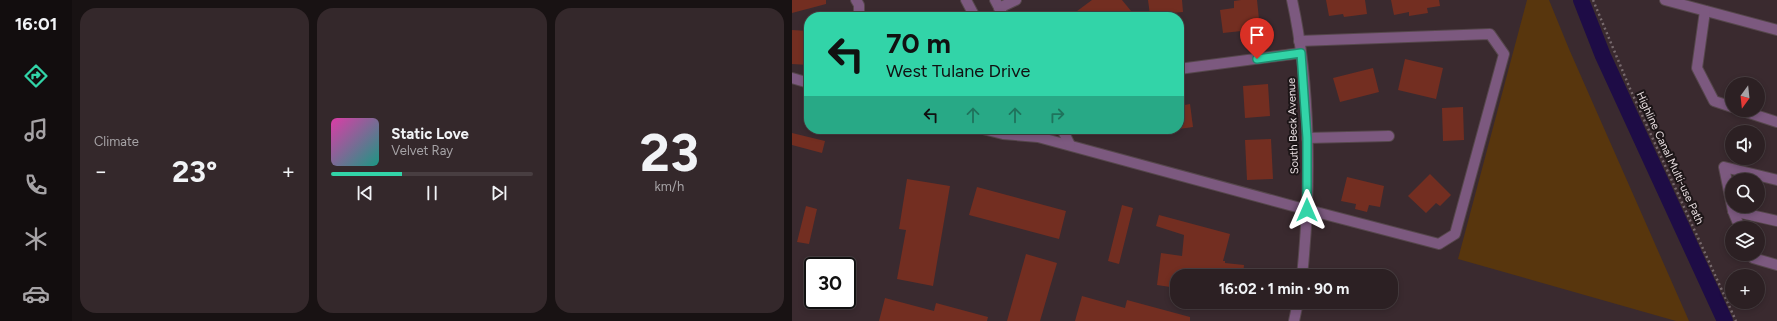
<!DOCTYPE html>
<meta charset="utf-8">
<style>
body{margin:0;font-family:Figtree,sans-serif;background:#34282b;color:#f1f3f6;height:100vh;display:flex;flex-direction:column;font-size:15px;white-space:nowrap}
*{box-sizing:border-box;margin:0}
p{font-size:13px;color:#a6a3a6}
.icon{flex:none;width:22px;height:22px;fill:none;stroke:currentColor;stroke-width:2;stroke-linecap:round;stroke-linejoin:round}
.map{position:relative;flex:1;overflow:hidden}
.side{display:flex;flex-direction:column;gap:8px;padding:8px;background:#181213;width:720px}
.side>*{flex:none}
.banner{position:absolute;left:12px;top:12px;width:380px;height:122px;border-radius:16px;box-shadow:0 2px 6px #0003,0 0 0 1px #483e41;background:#32d4a8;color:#111;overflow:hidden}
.needle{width:26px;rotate:195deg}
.controls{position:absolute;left:933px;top:77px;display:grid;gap:8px}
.controls a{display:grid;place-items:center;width:40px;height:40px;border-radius:50%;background:#2c2023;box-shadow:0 2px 6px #0003,0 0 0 1px #483e41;font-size:20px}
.speed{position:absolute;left:12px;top:257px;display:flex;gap:8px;font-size:20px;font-weight:700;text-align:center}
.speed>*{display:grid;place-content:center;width:52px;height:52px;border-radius:50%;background:#2c2023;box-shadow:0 2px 6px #0003,0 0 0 1px #483e41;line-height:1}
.speed .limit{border:2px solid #111;border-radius:6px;background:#fff;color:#111}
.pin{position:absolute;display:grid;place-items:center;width:34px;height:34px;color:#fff;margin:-41px -17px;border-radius:50% 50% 50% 0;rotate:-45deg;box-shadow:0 0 4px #0007}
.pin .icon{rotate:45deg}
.me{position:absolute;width:44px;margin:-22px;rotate:0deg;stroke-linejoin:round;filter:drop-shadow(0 0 3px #0008)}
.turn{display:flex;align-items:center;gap:14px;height:84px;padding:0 16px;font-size:18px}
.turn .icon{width:52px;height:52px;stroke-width:2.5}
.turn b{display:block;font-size:28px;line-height:34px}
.lanes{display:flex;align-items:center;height:38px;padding:0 16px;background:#0003;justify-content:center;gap:20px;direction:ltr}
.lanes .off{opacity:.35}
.big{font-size:30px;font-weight:700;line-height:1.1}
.side .card{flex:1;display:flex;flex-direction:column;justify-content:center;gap:6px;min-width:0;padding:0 14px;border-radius:16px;background:#34282b}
.side .dial{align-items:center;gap:0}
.dial b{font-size:52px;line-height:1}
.song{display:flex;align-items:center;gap:12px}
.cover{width:48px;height:48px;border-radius:6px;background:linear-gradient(135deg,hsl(320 70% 55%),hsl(170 70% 35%))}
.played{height:4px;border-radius:2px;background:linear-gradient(90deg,#32d4a8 35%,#483e41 35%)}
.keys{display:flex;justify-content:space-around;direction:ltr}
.heat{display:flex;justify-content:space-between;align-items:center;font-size:22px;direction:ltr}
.side .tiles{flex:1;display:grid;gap:8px;grid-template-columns:repeat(3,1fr)}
.trip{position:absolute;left:378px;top:269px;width:228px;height:40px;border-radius:16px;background:#2c2023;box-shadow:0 2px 6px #0003,0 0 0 1px #483e41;font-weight:700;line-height:40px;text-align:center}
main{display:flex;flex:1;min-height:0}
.tab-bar{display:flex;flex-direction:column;width:72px;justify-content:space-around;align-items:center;background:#120d0e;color:#a6a3a6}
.tab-bar .icon{width:28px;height:28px}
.tab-bar .current{color:#32d4a8}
.tab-bar b{font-size:18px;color:#f1f3f6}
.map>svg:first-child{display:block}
.green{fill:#58360d}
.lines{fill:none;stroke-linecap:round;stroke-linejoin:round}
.canal{stroke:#1e0c46;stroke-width:16}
.building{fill:#732e21}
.minor-casing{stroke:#56474c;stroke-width:12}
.path{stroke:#786a6e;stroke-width:2.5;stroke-dasharray:2 3;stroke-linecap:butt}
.minor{stroke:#7c597f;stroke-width:10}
.route-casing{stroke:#208a6d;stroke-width:10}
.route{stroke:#32d4a8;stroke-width:7}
.labels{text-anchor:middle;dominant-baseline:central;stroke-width:4;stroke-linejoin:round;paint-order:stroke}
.street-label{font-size:11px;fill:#ece1e4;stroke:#1c1517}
</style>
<main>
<nav class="tab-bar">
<b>16:01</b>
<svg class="icon current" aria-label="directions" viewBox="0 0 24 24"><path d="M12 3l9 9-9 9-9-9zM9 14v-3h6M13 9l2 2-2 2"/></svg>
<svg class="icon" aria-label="music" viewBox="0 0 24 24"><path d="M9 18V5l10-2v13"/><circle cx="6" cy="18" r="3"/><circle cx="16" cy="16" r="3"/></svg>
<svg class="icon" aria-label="phone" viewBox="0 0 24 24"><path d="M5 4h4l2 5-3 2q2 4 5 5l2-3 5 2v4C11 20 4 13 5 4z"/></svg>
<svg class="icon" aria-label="climate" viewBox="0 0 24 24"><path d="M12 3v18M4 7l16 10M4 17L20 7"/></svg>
<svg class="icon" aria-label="car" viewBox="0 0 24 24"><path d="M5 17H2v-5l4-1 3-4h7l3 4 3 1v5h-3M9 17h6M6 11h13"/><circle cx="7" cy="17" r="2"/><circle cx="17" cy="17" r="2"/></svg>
</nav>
<section class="side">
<div class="tiles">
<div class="card"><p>Climate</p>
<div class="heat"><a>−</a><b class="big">23°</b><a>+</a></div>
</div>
<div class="card">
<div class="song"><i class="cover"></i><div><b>Static Love</b><p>Velvet Ray</p></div></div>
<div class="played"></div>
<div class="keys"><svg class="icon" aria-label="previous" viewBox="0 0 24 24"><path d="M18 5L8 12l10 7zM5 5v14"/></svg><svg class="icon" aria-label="pause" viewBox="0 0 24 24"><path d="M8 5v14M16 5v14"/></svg><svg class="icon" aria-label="next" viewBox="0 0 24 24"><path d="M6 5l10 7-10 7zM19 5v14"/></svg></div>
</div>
<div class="card dial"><b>23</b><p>km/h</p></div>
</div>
</section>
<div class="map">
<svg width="985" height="321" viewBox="0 0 985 321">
<rect width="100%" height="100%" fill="#3a2a2f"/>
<path class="green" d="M735,0H757L777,49L897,321H884L666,259Z"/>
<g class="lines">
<path class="canal" d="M789,0L811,56L933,321"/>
</g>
<g class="building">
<path d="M0,0H34V4L0,13Z"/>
<path d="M300,0H330L339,11L331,17H277Z"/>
<path d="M356,0H390L391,12L358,15Z"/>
<path d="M449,0H465L468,29L431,33L428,10L442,8V1Z"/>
<path d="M534,0H573L575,14L552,17L551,14L537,16Z"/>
<path d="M599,0H647L648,6L635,8L636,13L617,16V12L602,15Z"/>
<path d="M0,30L17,31V65L0,64Z"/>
<path d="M613,59L651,68L644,99L606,90Z"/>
<path d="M581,68L587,92L548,102L541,78Z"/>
<path d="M476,84L478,116L453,118L451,86Z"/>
<path d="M398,104L401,127L387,129V106Z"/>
<path d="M671,107L672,140L651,141L650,108Z"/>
<path d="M0,133L33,141L30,153L0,145Z"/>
<path d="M479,139L481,179L455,180L453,140Z"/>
<path d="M638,174L659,195L648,206L644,203L634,213L616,196Z"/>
<path d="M555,177L592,186L588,207L577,205L575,212L563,209L564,204L549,201Z"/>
<path d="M115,179L158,186L141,286L105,279L114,230L107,229Z"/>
<path d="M185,187L274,211L267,239L177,215Z"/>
<path d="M330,205L341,208L327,264L316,261Z"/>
<path d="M14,206L25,209L17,244L5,242Z"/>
<path d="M367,215L438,234L431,261H433V263L452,265L451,276H385V288L365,285L369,253L390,256L392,235L364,226Z"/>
<path d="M234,254L265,263L248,321H215Z"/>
<path d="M290,296L333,308L335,300L398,317V321H283Z"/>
<path d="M93,298L142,311L144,303L196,317L195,321H87Z"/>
</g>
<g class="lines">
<g class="minor-casing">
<g id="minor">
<path d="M64,0L67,5V17"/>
<path d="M174,0L183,17"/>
<path d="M203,0L212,17"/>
<path d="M500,0C519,86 519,189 510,276"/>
<path d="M873,0L985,30"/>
<path d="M207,8L224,0"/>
<path d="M913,11L905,68L922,101L940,107"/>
<path d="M387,69L509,53"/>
<path d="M0,78L17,83"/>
<path d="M948,110L985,122"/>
<path d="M191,129L211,134L246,137L501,206L647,244L663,234L712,54L698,34L507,41"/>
<path d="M270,129L278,145"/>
<path d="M515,138L597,136"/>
<path d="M941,211L985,221"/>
<path d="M948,228L941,211L932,167L985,180"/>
<path d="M959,254L961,258L985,265"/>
<path d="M502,321L506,302"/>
</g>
</g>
<path class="path" d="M801,0L839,91L944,321"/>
<use href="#minor" class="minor"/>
</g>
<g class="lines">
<g class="route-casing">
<path id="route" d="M465,59L509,53L515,138V210"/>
</g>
<use href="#route" class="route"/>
</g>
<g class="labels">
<g class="street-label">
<text transform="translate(501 126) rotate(-92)">South Beck Avenue</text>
<text transform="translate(878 158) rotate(65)">Highline Canal Multi-use Path</text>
</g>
</g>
</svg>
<div class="controls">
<a><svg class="needle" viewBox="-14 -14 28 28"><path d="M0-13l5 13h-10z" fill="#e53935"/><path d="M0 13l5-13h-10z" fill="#a6a3a6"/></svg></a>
<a><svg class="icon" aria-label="sound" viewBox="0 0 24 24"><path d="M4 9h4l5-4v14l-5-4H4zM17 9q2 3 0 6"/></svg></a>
<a><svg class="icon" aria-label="search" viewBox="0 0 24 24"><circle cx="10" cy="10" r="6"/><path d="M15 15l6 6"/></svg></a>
<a><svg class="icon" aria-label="layers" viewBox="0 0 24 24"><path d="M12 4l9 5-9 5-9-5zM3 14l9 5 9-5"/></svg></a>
<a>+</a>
</div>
<div class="speed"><div class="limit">30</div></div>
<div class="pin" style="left:465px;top:59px;background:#d93025"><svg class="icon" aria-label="arrive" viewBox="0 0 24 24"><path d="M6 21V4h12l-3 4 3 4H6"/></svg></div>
<svg class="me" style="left:515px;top:210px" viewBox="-20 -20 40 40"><path d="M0-17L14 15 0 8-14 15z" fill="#32d4a8" stroke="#fff" stroke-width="4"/></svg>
<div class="trip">16:02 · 1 min · 90 m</div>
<div class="banner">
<div class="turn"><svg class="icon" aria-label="left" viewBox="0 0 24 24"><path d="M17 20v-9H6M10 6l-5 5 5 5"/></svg><div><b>70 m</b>West Tulane Drive</div></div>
<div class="lanes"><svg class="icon" aria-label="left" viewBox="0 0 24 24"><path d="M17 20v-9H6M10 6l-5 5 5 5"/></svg><svg class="icon off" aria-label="ahead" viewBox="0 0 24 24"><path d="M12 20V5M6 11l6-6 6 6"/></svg><svg class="icon off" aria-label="ahead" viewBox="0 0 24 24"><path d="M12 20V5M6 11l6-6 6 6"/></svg><svg class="icon off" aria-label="right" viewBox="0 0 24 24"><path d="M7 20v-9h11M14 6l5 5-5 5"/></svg></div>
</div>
</div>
</main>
